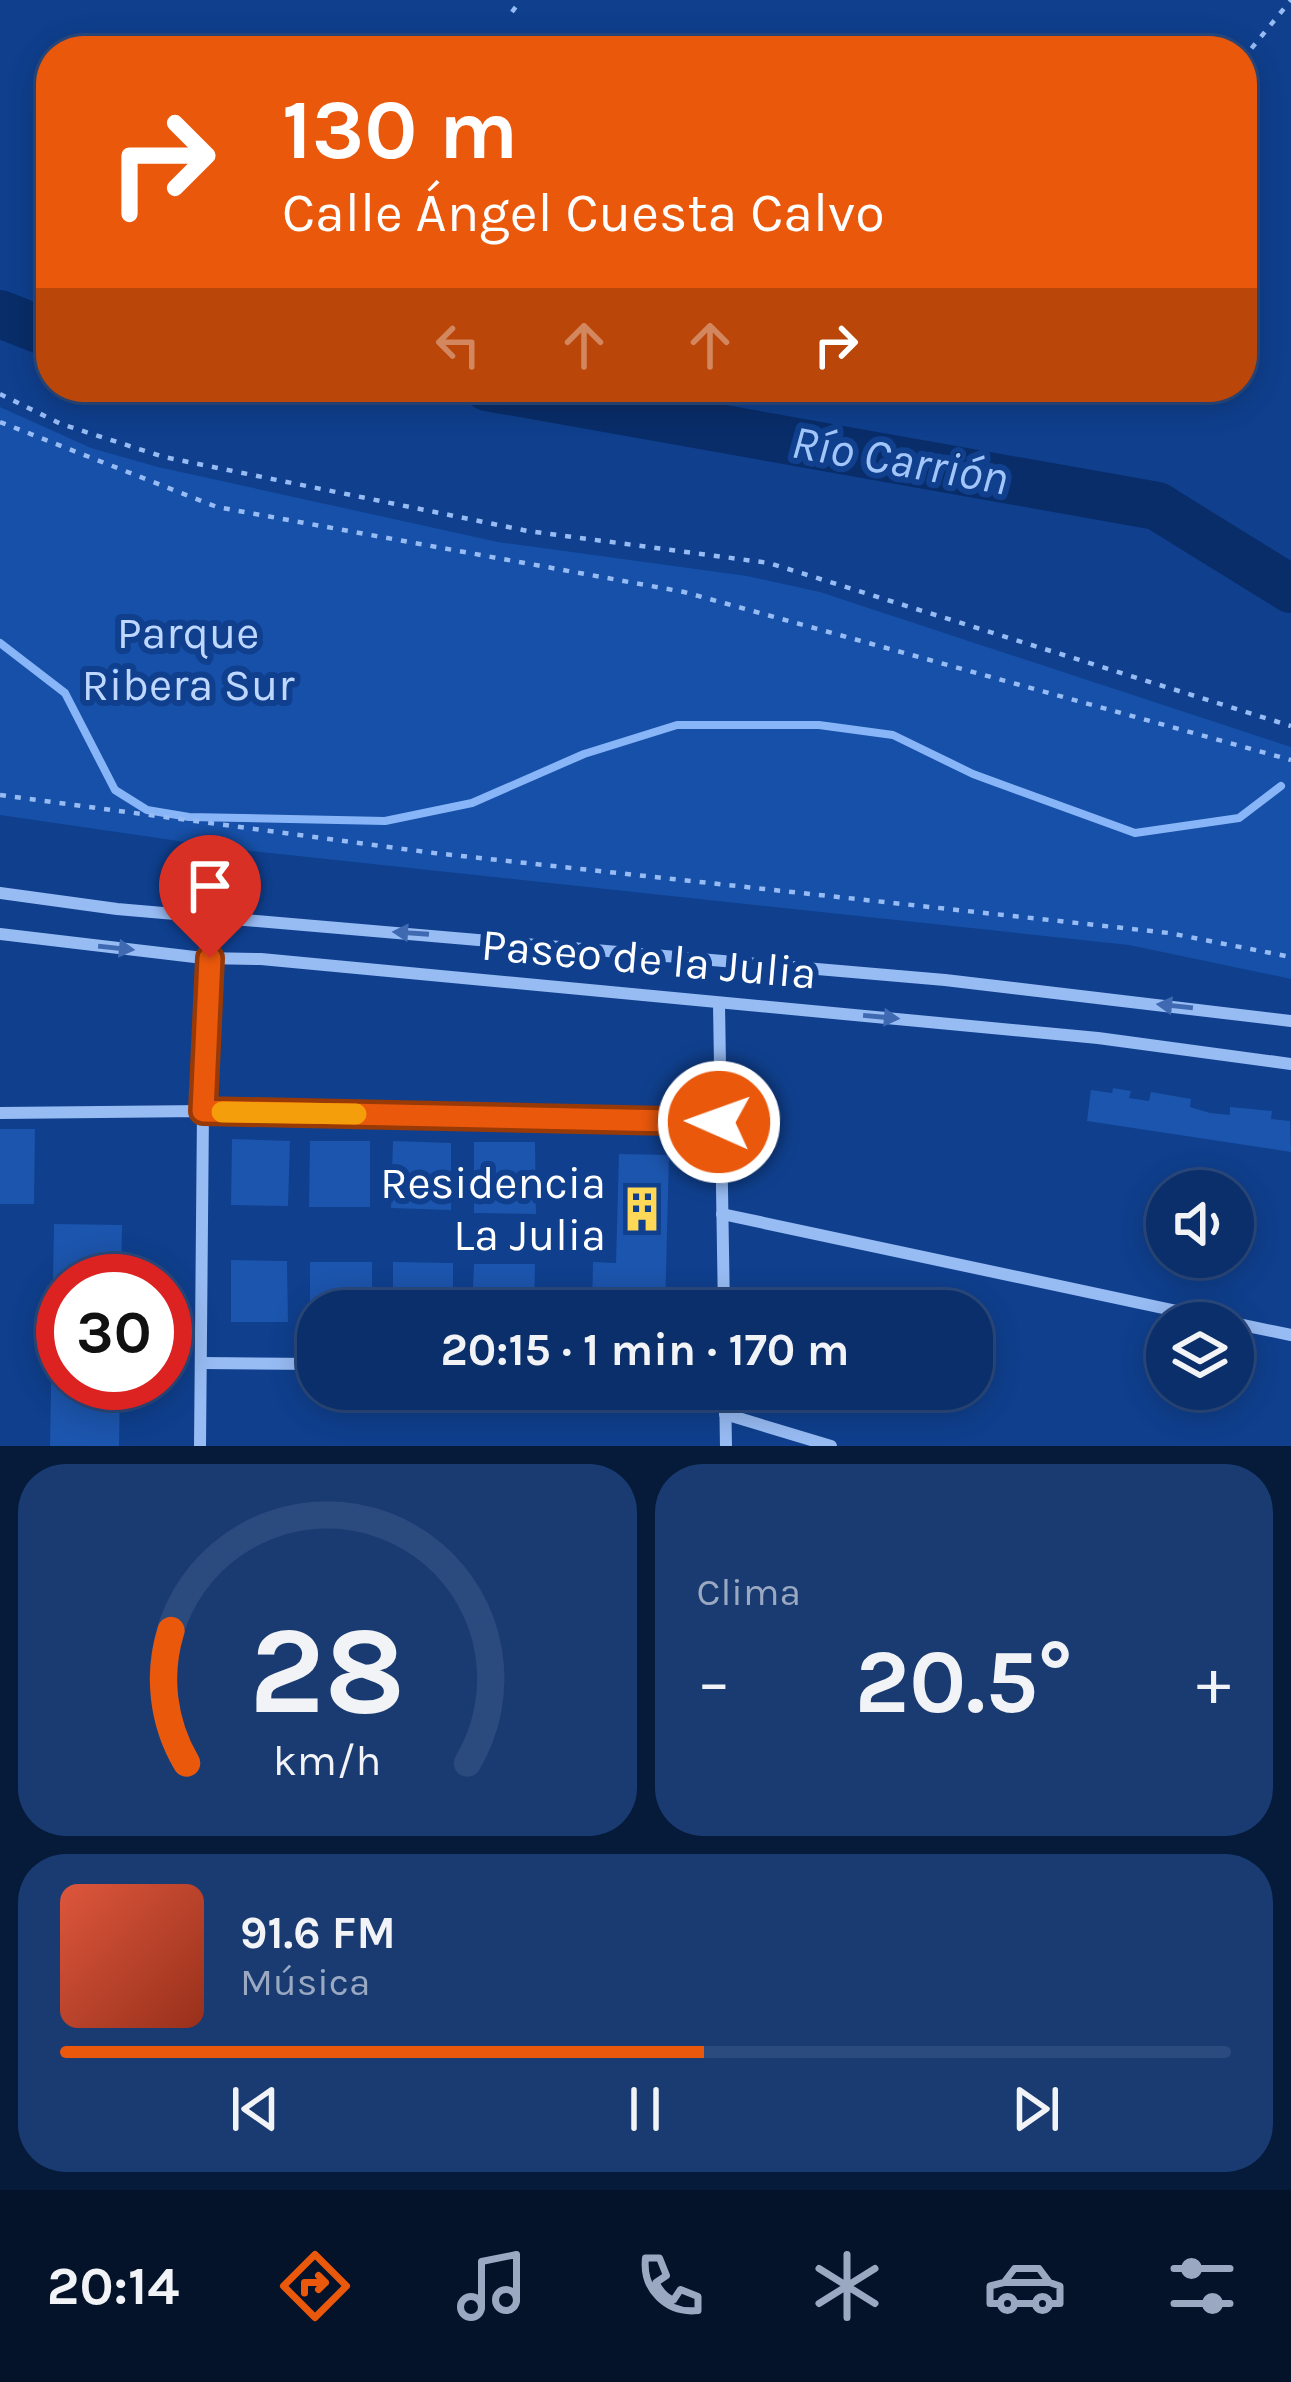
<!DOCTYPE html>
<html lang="es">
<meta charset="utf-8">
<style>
body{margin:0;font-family:Karla,sans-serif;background:#193b72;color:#f1f3f6;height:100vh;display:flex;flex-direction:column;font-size:45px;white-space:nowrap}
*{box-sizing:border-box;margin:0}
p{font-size:39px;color:#9aa9c1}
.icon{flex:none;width:66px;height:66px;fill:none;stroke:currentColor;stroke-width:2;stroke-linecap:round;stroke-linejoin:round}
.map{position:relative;height:1446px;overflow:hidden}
.drawer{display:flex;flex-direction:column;gap:18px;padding:18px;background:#061a3a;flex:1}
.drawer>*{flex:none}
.top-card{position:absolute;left:36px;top:36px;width:1221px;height:366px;border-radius:48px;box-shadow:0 6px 30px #0003,0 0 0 3px #2b4a7e;background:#ea580c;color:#fff;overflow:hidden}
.buttons{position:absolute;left:1146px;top:1170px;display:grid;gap:24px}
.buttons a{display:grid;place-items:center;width:108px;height:108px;border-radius:50%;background:#0b2f6a;box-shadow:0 6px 30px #0003,0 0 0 3px #2b4a7e;font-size:60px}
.speed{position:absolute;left:36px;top:1254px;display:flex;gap:24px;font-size:60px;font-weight:700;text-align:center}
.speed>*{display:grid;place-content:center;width:156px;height:156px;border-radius:50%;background:#0b2f6a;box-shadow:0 6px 30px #0003,0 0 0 3px #2b4a7e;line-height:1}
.speed .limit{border:18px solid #d22;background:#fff;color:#111}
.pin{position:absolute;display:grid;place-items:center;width:102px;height:102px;color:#fff;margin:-123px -51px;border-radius:50% 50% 50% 0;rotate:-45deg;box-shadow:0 0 12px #0007}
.pin .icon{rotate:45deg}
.me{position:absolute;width:132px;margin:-66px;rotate:272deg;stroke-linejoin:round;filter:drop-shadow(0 0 9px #0008)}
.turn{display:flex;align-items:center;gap:42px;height:252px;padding:0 48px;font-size:54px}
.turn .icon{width:156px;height:156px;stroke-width:2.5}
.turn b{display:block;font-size:84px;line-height:102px}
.lanes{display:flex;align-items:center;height:114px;padding:0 48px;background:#0003;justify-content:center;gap:60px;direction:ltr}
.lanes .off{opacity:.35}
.big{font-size:90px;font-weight:700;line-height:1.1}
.drawer .card{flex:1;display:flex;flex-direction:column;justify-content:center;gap:18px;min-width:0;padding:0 42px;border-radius:48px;background:#193b72}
.drawer .dial{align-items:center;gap:0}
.dial svg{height:312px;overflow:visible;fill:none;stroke:#2b4a7e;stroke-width:7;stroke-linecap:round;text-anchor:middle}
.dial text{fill:#f1f3f6;stroke:none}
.song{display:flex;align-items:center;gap:36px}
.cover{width:144px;height:144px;border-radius:18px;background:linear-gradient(135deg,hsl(10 70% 55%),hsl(10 70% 35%))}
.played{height:12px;border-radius:6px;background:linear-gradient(90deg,#ea580c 55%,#2b4a7e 55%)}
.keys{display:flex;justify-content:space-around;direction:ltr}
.heat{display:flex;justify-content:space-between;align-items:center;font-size:66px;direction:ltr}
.drawer .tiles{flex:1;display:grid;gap:18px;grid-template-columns:1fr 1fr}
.card:last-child{grid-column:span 2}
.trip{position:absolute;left:297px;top:1290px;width:696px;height:120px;border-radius:48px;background:#0b2f6a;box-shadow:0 6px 30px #0003,0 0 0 3px #2b4a7e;font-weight:700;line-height:120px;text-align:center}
.tab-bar{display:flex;height:192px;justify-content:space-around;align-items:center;background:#04132a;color:#9aa9c1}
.tab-bar .icon{width:84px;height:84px}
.tab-bar .selected{color:#ea580c}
.tab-bar b{font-size:54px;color:#f1f3f6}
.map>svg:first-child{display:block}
.green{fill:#1650a8}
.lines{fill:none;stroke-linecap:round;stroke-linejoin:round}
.stream{stroke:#88b5f7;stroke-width:8}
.river{stroke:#092d69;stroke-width:48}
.building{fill:#1c55ad}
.path{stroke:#97bbf3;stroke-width:4.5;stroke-dasharray:6 9;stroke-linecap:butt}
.minor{stroke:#97bbf3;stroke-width:12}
.oneway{fill:#3f6ab1}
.route-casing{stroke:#983908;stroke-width:30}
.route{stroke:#ea580c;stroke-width:21}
.slow{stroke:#f59e0b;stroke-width:21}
.labels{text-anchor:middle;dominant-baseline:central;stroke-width:12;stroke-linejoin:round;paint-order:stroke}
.park-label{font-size:45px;fill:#bed7fe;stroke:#0f3f8d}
.street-label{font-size:45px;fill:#fff;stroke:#0f3f8d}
.poi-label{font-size:45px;fill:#fff;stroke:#0f3f8d;text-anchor:end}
.water-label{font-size:48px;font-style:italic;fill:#a2c6fa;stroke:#0f3f8d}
</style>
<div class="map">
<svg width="1291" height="1446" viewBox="0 0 1291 1446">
<rect width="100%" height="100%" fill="#0f3f8d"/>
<path class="green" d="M0,407L91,448L158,467L498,542L747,576L820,592L1291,747V979L1129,945L233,849L0,815Z"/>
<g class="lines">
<path class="stream" d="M0,643L65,693L115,790L147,810L189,817L385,821L472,803L584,754L677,725H819L893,735L973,774L1135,833L1239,818L1281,786"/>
<g class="river">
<path d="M0,314L51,334"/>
<path d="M487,387L1157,506L1291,589"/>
</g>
</g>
<g class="building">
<path d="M1113,1088L1131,1091L1129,1098L1149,1101L1151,1092L1191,1099L1190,1107L1210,1113L1230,1115V1107L1272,1111L1271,1119L1290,1121L1291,1152L1087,1121L1091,1090L1112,1093Z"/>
<path d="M0,1129H35L34,1204H0Z"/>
<path d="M232,1139L290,1141L288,1206L231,1205Z"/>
<path d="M310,1141H370V1207H309Z"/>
<path d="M393,1141L451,1143V1210L391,1208Z"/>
<path d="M474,1142H535L536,1214L474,1213Z"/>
<path d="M619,1154L669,1155L665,1311H592L593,1262L616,1263Z"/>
<path d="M54,1224L122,1225L121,1281H63V1383H120L119,1446H50Z"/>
<path d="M231,1260L287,1261L288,1322H231Z"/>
<path d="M310,1262H372V1311H318V1323H310Z"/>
<path d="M393,1262L453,1263V1311H393Z"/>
<path d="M474,1264H535L534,1311H472Z"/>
</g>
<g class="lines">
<g class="path">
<path d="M512,12L521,0"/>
<path d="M1242,60L1291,0"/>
<path d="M0,394L61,424L164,457L528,531L769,563L1291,726"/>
<path d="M0,422L217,507L684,592L1291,760"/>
<path d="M0,795L434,853L1169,933L1291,957"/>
</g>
<g class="minor">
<path d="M0,893L117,909L945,980L1291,1021"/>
<path d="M0,934L203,958L261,959L1098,1038L1291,1064"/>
<path d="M719,1004L724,1311"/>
<path d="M0,1113L203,1111L719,1122"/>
<path d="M722,1214L1233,1323"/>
<path d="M1233,1323L1291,1335"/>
<path d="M201,1363L318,1364"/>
<path d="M725,1389L726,1446"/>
<path d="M725,1414L831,1446"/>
<path d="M200,1446L203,1111L210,958"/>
</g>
</g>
<defs><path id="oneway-solid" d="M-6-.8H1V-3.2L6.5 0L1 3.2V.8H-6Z" transform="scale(3)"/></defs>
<g class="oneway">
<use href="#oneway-solid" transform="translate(411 933) rotate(-176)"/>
<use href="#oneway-solid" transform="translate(116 948) rotate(6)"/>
<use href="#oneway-solid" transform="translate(1175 1006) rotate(-174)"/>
<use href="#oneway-solid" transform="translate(881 1017) rotate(5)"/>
</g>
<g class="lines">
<g class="route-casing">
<path id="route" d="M210,958L203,1111L719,1122"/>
</g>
<use href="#route" class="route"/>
<path class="slow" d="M222,1112L356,1114"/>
</g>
<defs>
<g id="building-bare" transform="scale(3.6)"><path d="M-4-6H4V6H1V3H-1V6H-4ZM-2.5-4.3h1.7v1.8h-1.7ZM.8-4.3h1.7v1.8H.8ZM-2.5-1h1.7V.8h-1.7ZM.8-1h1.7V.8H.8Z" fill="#ffd858" stroke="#0f3f8d" stroke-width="2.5" paint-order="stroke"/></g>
</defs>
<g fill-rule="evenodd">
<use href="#building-bare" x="642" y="1209"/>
</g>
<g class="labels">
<g class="park-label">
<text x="188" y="633">Parque<tspan x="188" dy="52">Ribera Sur</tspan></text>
</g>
<g class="street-label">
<text transform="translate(649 959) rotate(5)">Paseo de la Julia</text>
</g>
<g class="poi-label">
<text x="606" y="1183">Residencia<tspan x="606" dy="52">La Julia</tspan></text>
</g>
<g class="water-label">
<text transform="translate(900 460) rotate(10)">Río Carrión</text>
</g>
</g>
</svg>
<div class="buttons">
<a><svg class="icon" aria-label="sound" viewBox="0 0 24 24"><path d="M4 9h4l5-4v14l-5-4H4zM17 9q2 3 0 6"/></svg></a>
<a><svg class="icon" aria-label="layers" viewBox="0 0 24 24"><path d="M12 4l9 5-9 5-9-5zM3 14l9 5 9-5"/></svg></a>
</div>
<div class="speed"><div class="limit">30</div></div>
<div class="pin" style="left:210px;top:958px;background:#d93025"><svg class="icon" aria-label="arrive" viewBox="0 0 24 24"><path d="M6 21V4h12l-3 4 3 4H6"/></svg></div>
<svg class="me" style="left:719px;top:1122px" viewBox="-20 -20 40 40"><circle r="17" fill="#ea580c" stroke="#fff" stroke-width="3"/><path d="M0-11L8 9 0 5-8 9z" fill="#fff"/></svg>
<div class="trip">20:15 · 1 min · 170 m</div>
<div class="top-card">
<div class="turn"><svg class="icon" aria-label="right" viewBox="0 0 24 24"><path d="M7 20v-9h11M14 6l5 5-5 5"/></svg><div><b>130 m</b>Calle Ángel Cuesta Calvo</div></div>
<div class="lanes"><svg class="icon off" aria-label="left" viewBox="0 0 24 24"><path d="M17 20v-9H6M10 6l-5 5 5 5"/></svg><svg class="icon off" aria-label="ahead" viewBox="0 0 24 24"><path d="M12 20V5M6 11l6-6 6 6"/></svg><svg class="icon off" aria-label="ahead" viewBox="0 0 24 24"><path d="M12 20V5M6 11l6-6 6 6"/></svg><svg class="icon" aria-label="right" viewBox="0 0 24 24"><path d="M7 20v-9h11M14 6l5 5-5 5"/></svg></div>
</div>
</div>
<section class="drawer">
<div class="tiles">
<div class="card dial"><svg viewBox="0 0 100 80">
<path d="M14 69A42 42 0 1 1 86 69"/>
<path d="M14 69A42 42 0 0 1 10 35" stroke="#ea580c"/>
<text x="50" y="56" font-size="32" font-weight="700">28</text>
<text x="50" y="72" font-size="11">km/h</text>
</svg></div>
<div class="card"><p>Clima</p>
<div class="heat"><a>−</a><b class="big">20.5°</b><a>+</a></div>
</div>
<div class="card">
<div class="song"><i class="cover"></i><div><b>91.6 FM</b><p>Música</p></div></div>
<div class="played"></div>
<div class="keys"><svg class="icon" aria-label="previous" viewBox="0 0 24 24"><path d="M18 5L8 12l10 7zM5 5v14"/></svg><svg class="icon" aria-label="pause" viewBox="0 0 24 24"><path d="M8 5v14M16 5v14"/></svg><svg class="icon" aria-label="next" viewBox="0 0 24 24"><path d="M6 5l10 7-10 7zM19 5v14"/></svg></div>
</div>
</div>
</section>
<nav class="tab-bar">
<b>20:14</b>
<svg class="icon selected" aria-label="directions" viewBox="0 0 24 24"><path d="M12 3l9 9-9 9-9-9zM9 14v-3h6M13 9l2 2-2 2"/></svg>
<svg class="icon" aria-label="music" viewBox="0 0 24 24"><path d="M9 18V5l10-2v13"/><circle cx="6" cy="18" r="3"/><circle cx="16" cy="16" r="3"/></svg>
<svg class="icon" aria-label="phone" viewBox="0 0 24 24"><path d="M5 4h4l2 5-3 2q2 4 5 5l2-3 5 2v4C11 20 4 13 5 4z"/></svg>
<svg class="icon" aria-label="climate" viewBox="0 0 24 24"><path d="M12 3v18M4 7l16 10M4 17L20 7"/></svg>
<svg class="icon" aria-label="car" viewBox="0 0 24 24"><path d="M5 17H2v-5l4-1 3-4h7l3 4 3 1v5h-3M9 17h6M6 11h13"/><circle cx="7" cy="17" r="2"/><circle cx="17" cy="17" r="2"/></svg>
<svg class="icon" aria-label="filters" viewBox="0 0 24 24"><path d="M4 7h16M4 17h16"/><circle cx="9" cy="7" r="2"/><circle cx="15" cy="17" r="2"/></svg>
</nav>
